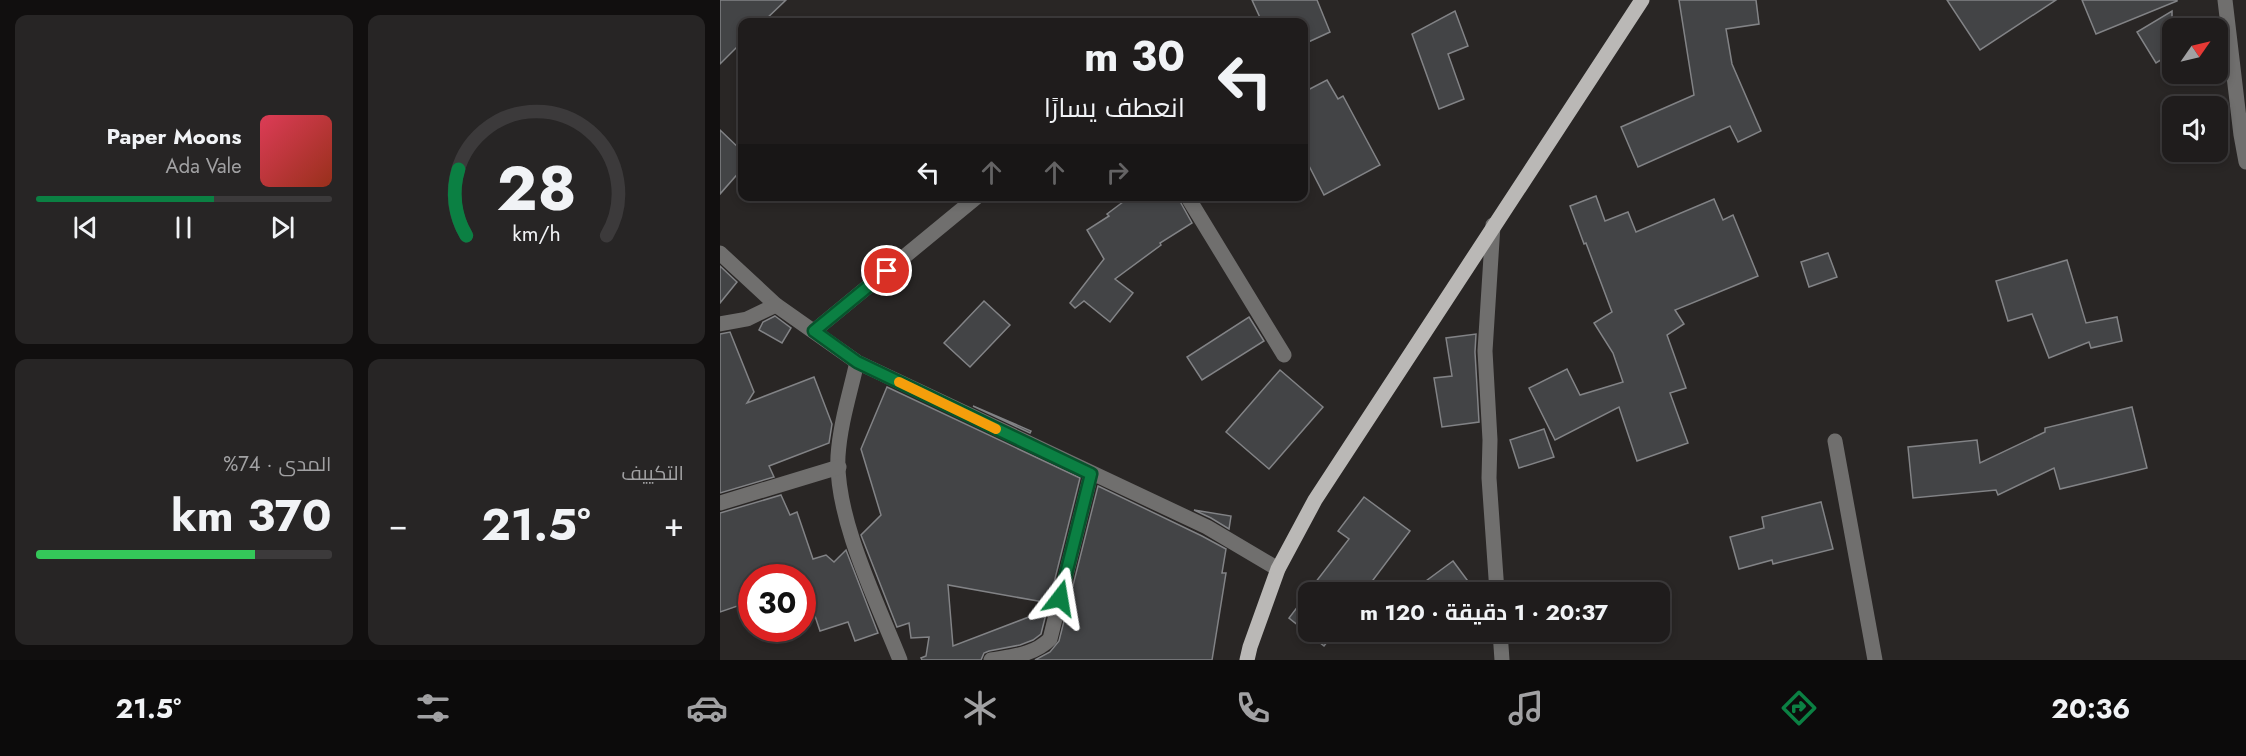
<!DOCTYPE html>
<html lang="ar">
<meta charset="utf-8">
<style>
body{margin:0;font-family:Jost,Cairo,sans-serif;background:#272525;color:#f1f3f6;direction:rtl;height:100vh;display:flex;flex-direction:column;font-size:22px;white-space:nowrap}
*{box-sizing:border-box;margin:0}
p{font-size:20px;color:#a1a1a3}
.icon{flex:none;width:33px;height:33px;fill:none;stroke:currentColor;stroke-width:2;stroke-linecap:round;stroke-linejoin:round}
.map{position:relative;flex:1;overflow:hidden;direction:ltr}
.panel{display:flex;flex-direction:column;gap:15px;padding:15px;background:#110f0f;width:720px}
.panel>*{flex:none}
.hud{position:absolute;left:18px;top:18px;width:570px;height:183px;border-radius:12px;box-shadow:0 3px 9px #0003,0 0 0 2px #3c3a3b;direction:rtl;background:#1f1c1c;color:#f1f3f6;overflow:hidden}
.needle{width:39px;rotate:56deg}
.controls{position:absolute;left:1442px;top:18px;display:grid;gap:12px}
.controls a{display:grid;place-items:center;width:66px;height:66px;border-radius:12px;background:#1f1c1c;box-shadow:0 3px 9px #0003,0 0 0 2px #3c3a3b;font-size:30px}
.speed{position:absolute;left:18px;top:564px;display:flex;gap:12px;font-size:30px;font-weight:700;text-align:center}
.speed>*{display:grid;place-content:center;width:78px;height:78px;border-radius:50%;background:#1f1c1c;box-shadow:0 3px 9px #0003,0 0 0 2px #3c3a3b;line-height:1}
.speed .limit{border:9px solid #d22;background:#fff;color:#111}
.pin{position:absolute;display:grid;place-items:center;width:51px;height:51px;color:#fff;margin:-26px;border:3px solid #fff;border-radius:50%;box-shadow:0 2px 6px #0007}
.me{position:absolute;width:66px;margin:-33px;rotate:14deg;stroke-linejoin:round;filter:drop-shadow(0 0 4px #0008)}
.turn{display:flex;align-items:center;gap:21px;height:126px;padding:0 24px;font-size:27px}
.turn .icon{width:78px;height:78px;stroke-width:2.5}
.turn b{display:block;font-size:42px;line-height:51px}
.lanes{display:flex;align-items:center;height:57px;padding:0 24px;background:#0003;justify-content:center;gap:30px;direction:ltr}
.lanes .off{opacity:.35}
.big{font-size:45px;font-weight:700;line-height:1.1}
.panel .tile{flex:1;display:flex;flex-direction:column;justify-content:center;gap:9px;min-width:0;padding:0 21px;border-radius:12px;background:#272525}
.panel .dial{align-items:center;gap:0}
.dial svg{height:156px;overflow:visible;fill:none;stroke:#3c3a3b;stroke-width:7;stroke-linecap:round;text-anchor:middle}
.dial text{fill:#f1f3f6;stroke:none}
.song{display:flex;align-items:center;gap:18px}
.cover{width:72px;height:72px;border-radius:9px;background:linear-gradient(135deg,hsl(350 70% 55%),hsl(10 70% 35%))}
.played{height:6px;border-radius:3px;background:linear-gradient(90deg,#0b8043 60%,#3c3a3b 60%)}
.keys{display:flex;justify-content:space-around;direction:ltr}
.heat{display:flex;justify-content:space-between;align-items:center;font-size:33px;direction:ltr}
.charge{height:9px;border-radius:4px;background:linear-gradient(90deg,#34c759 74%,#3c3a3b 0)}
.panel .tiles{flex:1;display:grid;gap:15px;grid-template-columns:repeat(2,1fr)}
.trip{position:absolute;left:578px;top:582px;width:372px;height:60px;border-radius:12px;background:#1f1c1c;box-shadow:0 3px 9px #0003,0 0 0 2px #3c3a3b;font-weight:700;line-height:60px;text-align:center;direction:rtl}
.tabs{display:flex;height:96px;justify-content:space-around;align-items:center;background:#0c0b0b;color:#a1a1a3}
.tabs .icon{width:42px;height:42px}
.tabs .selected{color:#0b8043}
.tabs b{font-size:27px;color:#f1f3f6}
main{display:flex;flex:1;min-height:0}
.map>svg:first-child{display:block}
.building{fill:#434446;stroke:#828386;stroke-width:1.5}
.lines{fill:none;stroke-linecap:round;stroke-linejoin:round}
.minor{stroke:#706f6e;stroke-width:15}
.major{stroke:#bab8b6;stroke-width:15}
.route-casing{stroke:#07532c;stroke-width:15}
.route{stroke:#0b8043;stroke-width:10}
.slow{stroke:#f59e0b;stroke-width:10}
</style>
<main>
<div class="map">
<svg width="1526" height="660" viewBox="0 0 1526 660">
<rect width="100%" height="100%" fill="#292625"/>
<g class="building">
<path d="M0,0H66L43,22H22V42L0,64Z"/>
<path d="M532,0H597L610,32L584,44V22H542Z"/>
<path d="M959,0H1036L1039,24L1006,29L1012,64L1041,131L1018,142L1010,126L918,167L901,127L974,95Z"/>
<path d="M1227,0H1336L1260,50Z"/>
<path d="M1362,0H1457V1L1376,34Z"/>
<path d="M735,11L748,46L728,54L744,99L719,109L692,34Z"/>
<path d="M1452,11V53L1436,63L1417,32Z"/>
<path d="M607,80L618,99L623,96L660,165L604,195L584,156V92Z"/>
<path d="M0,130L22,151V169L0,194Z"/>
<path d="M411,196H457L472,223L440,243L441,245L395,279L413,293L390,322L364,301L355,308L350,303L384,259L367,230L389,216L387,214Z"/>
<path d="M876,196L885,221L908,212L916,232L994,199L1003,220L1013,215L1038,276L955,310L964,324L947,335L966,388L950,393L968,443L917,461L899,407L835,440L809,388L847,369L860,395L903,382L893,353L874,323L892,312L866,243L864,244L850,206Z"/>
<path d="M1108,253L1117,277L1089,287L1081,262Z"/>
<path d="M1347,260L1366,323L1397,317L1402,341L1371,348L1369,342L1329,358L1312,314L1288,321L1276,281Z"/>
<path d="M0,266L17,282L0,303Z"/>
<path d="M264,301L290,325L250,367L224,343Z"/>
<path d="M55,316L71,328L62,343L39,330L43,322Z"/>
<path d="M529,317L544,341L482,380L467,357Z"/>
<path d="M10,332L34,392L27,403L94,377L112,424L109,443L49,466L54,477L0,493V334Z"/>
<path d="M756,334L755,352L759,422L722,427L714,378L732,376L726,338Z"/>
<path d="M560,370L603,407L549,469L506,432Z"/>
<path d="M167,387L360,478L329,603L228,585L233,646L327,610L321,634L313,640L300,645L269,651L264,653L261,660H202L201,658L206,656L209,637L191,638L189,623L177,627L141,535L161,515L141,449Z"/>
<path d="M253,406L311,431L310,433Z"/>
<path d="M1412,407L1427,468L1340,489L1334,468L1278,495L1276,490L1193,498L1188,447L1257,440L1260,463L1325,432V428Z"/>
<path d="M824,429L834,457L799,468L790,440Z"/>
<path d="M378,486L482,536L506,549L502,573H506L492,660H315L330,652L339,641Z"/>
<path d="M61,495L70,515L77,512L93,559L106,555L114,562L126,550L158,633L135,641L128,622L100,631L95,616L82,612V578H32V601L0,612V513Z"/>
<path d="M644,497L690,531L644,592H588L629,539L618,531Z"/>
<path d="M1101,502L1113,549L1053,564L1052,560L1019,569L1010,537L1044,528L1042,517Z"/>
<path d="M474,510L511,516L509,529L491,518Z"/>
<path d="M733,561L756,592H691Z"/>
<path d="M588,593V632H615L604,646L569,618Z"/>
</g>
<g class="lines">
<g class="minor">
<path d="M1505,0L1521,135L1526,162"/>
<path d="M467,196L564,355"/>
<path d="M773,225L765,351L770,440L769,478L777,592"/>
<path d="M0,253L56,305L137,362L487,527L558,569"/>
<path d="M0,324L27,319L56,305"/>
<path d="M94,331L258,196"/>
<path d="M137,362C130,393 120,424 118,456C115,518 157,602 180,660"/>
<path d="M1115,441L1155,660"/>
<path d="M0,503L119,467"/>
<path d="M780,632L782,660"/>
<path d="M271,660C293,656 314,655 330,639L371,474"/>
</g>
<path class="major" d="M527,660L530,647L558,569L595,500L922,0"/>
</g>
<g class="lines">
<g class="route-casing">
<path id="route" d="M167,271L94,331L137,362L371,474L340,598"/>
</g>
<use href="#route" class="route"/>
<path class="slow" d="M179,382L276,429"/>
</g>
</svg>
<div class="controls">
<a><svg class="needle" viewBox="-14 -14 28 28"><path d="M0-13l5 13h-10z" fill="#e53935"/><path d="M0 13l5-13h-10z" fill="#a1a1a3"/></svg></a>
<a><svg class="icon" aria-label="sound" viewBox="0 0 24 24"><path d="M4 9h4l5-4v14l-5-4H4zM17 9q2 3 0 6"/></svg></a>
</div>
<div class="speed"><div class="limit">30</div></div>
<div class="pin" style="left:167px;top:271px;background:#d93025"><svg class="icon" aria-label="arrive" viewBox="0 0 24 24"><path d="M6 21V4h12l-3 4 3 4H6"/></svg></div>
<svg class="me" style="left:340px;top:598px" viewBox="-20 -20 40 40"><path d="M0-17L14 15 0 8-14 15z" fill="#0b8043" stroke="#fff" stroke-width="4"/></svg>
<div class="trip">20:37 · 1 دقيقة · 120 m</div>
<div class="hud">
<div class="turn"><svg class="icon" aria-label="left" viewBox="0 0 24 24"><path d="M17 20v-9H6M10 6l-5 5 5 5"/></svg><div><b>30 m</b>انعطف يسارًا</div></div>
<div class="lanes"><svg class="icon" aria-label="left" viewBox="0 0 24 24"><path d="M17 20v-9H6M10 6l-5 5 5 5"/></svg><svg class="icon off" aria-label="ahead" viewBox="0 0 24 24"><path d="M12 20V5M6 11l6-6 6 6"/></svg><svg class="icon off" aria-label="ahead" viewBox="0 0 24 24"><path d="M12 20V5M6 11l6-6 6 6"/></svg><svg class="icon off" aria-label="right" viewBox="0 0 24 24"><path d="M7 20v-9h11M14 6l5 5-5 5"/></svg></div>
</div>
</div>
<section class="panel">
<div class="tiles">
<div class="tile dial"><svg viewBox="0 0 100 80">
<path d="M14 69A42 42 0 1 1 86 69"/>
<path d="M14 69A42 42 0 0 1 10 35" stroke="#0b8043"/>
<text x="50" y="56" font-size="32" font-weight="700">28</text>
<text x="50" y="72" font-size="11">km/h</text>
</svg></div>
<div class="tile">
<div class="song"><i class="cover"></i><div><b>Paper Moons</b><p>Ada Vale</p></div></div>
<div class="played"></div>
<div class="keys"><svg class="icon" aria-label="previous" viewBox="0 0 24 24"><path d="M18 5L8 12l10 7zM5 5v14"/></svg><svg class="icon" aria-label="pause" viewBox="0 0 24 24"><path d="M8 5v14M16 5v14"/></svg><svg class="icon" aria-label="next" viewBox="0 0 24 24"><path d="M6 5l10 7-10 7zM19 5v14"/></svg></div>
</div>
<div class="tile"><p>التكييف</p>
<div class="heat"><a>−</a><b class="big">21.5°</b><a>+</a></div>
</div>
<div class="tile"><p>المدى · 74%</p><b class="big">370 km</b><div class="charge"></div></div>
</div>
</section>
</main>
<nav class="tabs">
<b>20:36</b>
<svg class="icon selected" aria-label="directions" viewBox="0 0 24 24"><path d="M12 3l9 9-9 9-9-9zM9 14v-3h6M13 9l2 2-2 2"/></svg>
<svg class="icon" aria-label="music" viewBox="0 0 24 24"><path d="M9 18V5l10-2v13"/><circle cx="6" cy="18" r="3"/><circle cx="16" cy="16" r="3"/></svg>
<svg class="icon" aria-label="phone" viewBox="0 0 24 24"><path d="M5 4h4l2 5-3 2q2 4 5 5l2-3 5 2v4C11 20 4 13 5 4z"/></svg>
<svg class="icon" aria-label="climate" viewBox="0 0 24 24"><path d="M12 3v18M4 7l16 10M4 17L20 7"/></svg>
<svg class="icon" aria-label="car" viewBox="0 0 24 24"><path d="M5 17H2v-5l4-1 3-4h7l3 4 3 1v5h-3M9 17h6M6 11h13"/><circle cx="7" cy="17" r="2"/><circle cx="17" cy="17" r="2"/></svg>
<svg class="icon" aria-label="filters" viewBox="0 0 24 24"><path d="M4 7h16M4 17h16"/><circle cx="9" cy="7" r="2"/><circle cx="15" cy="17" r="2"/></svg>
<b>21.5°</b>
</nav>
